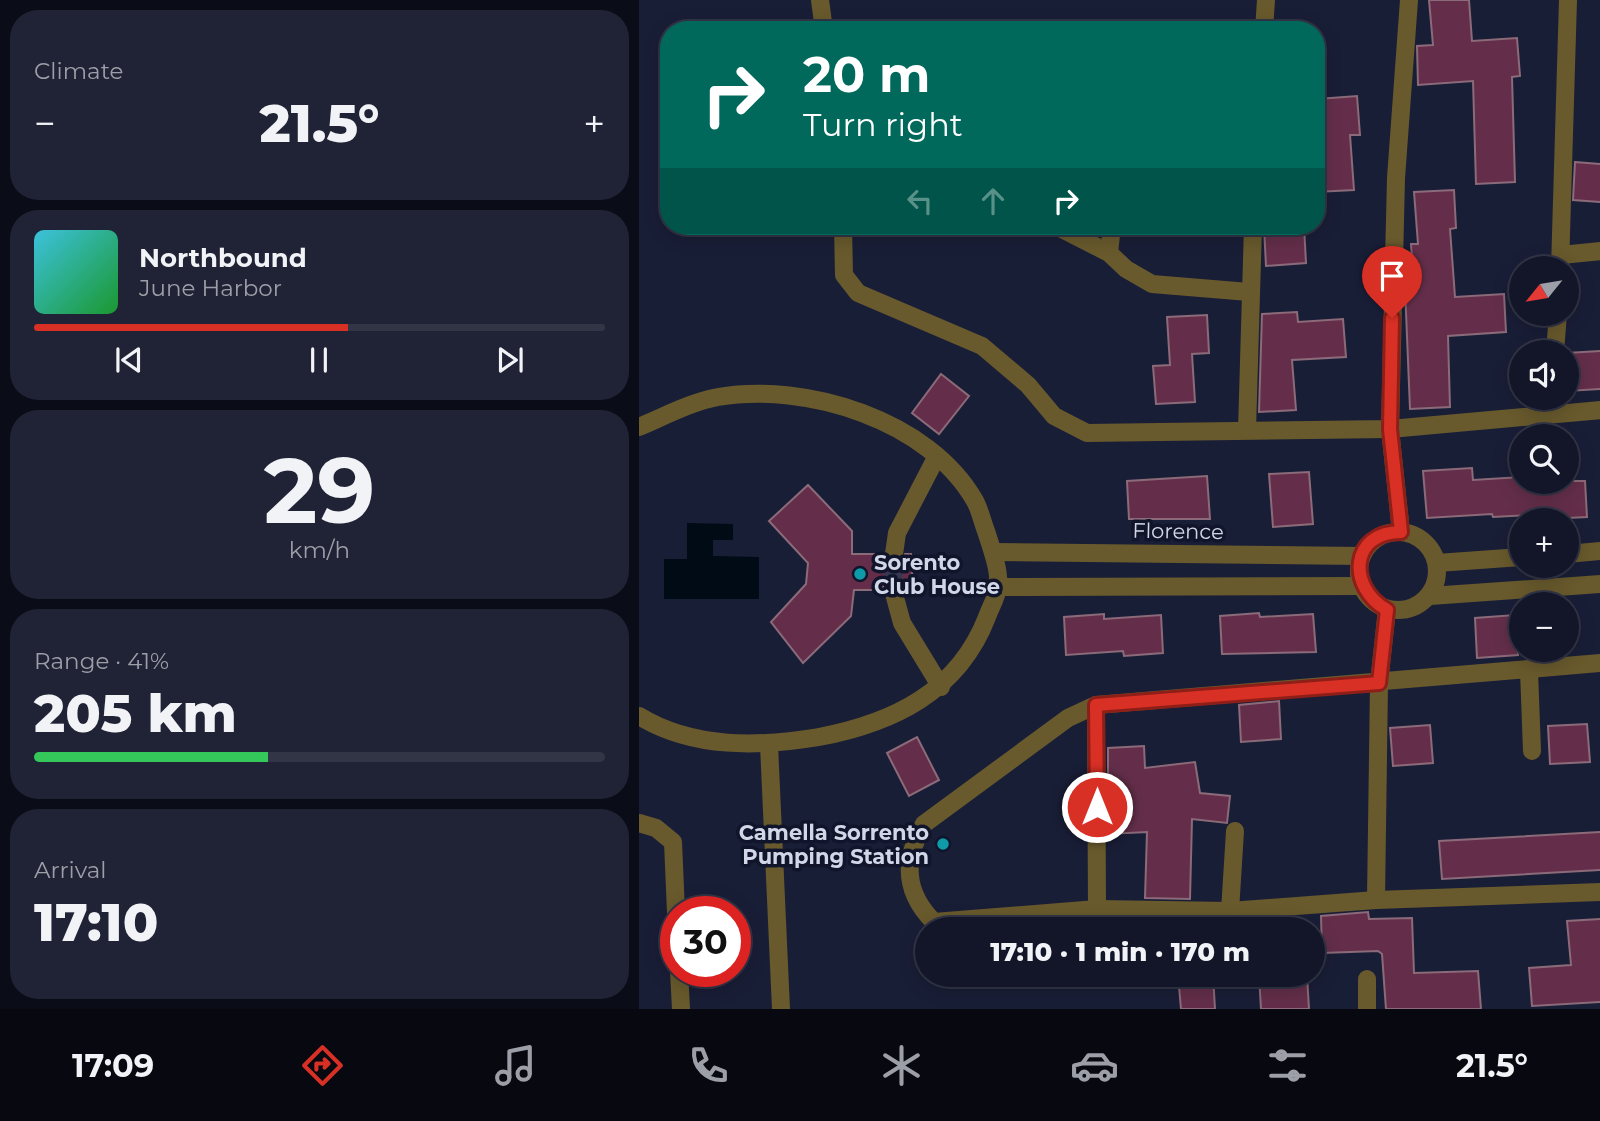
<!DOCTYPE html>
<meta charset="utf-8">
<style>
body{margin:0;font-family:Montserrat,sans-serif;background:#202335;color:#f1f3f6;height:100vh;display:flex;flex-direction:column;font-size:26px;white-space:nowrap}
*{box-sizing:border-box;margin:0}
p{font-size:23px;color:#9d9fa8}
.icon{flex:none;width:38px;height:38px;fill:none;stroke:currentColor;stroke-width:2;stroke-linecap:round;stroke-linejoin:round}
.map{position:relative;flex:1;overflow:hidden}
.sheet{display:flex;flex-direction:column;gap:10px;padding:10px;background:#0a0c17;width:639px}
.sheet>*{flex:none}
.top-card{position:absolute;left:21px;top:21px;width:665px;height:214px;border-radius:28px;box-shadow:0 4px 18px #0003,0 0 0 2px #323546;background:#00695c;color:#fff;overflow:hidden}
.needle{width:46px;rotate:240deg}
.buttons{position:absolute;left:870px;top:256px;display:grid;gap:14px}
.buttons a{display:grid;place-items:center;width:70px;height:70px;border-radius:50%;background:#131629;box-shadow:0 4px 18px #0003,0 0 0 2px #323546;font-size:35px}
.speed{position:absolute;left:21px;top:896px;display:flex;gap:14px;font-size:35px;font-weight:700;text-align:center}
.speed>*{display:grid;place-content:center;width:91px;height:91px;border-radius:50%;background:#131629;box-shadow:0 4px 18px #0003,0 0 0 2px #323546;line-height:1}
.speed .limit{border:10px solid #d22;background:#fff;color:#111}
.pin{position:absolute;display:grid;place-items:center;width:60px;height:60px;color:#fff;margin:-72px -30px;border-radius:50% 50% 50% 0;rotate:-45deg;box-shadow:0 0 7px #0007}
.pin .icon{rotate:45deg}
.me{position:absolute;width:77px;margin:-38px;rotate:0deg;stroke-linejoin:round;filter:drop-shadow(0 0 5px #0008)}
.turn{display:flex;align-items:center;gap:24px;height:147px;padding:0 28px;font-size:32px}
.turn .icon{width:91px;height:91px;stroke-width:2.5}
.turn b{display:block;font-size:49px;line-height:60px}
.lanes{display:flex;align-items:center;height:66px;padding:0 28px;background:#0003;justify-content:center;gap:35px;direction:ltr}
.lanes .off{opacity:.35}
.big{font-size:52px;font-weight:800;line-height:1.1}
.sheet .card{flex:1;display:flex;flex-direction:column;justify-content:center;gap:10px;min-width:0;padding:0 24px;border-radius:28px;background:#202335}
.sheet .dial{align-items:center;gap:0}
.dial b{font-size:91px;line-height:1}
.song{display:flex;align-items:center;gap:21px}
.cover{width:84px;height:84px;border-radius:10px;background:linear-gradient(135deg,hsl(190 70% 55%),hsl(130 70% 35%))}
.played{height:7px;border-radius:4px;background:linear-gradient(90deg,#d93025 55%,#323546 55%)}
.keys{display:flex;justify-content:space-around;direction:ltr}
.heat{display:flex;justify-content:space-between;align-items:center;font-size:38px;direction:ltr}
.charge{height:10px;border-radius:5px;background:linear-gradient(90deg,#34c759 41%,#323546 0)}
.trip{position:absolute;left:276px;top:917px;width:410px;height:70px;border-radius:35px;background:#131629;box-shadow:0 4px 18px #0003,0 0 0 2px #323546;font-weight:800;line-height:70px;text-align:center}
.menu{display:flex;height:112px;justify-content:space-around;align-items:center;background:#080910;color:#9d9fa8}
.menu .icon{width:49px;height:49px}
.menu .active{color:#d93025}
.menu b{font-size:32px;color:#f1f3f6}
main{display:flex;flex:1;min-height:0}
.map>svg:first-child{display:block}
.water{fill:#000b15}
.building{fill:#642e4a;stroke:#8b6a79;stroke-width:2}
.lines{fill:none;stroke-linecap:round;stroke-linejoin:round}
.minor-tunnel{stroke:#353a52;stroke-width:18;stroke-dasharray:18 9;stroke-linecap:butt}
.minor{stroke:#695a2d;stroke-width:18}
.route-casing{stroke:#8d1f18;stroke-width:18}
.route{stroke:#d93025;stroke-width:12}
.culture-dot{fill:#0f9aa8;stroke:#10152c;stroke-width:2.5}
.labels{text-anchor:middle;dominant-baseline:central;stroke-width:7;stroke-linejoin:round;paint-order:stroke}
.street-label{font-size:21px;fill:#d2d7e8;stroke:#10152c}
.poi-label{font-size:21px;font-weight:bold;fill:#d2d7e8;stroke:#10152c;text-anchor:start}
</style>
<main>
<section class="sheet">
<div class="card"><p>Climate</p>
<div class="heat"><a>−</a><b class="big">21.5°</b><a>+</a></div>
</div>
<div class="card">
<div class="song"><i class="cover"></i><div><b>Northbound</b><p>June Harbor</p></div></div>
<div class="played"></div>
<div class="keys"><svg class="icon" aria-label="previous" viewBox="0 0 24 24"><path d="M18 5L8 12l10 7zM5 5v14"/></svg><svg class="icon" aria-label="pause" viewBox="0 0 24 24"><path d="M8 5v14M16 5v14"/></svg><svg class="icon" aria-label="next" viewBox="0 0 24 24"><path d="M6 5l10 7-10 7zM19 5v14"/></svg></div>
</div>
<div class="card dial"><b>29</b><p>km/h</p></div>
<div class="card"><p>Range · 41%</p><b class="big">205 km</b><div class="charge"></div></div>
<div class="card"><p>Arrival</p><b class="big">17:10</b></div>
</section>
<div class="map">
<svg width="962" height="1009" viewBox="0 0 962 1009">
<rect width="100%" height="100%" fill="#191e37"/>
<path class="water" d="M48,523L94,524V540H74V556L120,557V599H25V559H48Z"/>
<g class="building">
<path d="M790,0H830L833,41L878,38L881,76L873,77L876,182L837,184L834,81L779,85L778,46L794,45Z"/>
<path d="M718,96L721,135H711L715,190L677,192V154L682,153L679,99Z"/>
<path d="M936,162L962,164V202L934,200Z"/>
<path d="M815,190L817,228L811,229L816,297L865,294L867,332L809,336L811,407L771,409L766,288L775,287L772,244H779L775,192Z"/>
<path d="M665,226L667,263L627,266L625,227Z"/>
<path d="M658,312L659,322L704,319L707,357L653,360L657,410L620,412L623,314Z"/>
<path d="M568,315L570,353L553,354L556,402L517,404L514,366L531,365L528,317Z"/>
<path d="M962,351V389L928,391V353Z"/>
<path d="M302,374L330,396L300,434L273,413Z"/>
<path d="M833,468L834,480L882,477V481H946L948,517L908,519V514L854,517L853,514L788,518L784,471Z"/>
<path d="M670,472L674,524L634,527L630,474Z"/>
<path d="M568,476L571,519H490L488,481Z"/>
<path d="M169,485L213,531V554H244L248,562L254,565L263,562L266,554H272L274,588L266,589L261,582L252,579L246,583L243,590H215L212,616L164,663L132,622L167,584L169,563L130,521Z"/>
<path d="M620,613L621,617L674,614L677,652L583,654L581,616Z"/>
<path d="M465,614V619L522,615L524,653L485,656L484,651L427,655L425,617Z"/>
<path d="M876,615L879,655L838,658L836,618Z"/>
<path d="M640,701L642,739L602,742L600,705Z"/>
<path d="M948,724L951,762L911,764L909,726Z"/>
<path d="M791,725L794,763L754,766L751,728Z"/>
<path d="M278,737L300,780L270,796L248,753Z"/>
<path d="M505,746L506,768L556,762L561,793L591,796L588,823L553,819L551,899L506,898L508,832L469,834V748Z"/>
<path d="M962,832V870L803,879L800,841Z"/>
<path d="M729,912L730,919L773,918L775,973L839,971L842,1009H747L743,954L739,951L683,953L682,916Z"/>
<path d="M962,919V1002L893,1006L890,968L932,965L928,921Z"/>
<path d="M539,975H574L576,1009H542Z"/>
<path d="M620,975H668L670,1009H622Z"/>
</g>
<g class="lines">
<path class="minor-tunnel" d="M254,590L255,554"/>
<g class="minor">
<path d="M181,0L185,30"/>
<path d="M625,30L627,0"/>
<path d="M204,226L205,275L219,293L343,346L389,385L415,416L448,433L751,429L962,410"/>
<path d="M417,226L470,253L487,269L513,284L610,292"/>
<path d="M470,253L473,226"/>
<path d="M922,255L962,251"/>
<path d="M921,268L929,0"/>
<path d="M916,352L919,313"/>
<path d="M0,427C26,416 52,402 79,397C167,382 290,420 336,501C341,510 343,521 347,531C352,547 361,570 359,587C358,597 351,608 348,617C319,692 254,723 180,737C120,747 54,749 0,716"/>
<path d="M608,430L614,226"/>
<path d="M762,532L751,429L757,178L770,0"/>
<circle cx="759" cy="571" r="39"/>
<path d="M354,552L723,556"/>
<path d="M255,554L258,533L298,456"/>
<path d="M928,554L962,551"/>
<path d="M798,563L882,557"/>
<path d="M359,587L723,586"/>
<path d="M254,590L263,623L302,687"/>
<path d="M791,596L962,584"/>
<path d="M962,663L457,705L429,718L285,824C264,860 265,892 295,922L458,909L591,911L737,900L962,892"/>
<path d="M890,671L893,751"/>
<path d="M457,705L458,909"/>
<path d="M130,745L142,1009"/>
<path d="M0,823L17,828L34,842L37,912"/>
<path d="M737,900L740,683L748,609"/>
<path d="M591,911L596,831"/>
<path d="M40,971L42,1009"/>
<path d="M728,979V1009"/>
</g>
</g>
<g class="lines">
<g class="route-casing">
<path id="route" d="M458,807L457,705L740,683L748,610C708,587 711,532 762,532L751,429L753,318"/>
</g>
<use href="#route" class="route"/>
</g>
<g class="culture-dot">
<circle cx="221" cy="574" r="7"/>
<circle cx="304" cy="844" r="7"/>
</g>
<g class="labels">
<g class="street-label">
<text transform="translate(539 531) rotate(1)">Florence</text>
</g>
<g class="poi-label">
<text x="235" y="562">Sorento<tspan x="235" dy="24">Club House</tspan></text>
<text x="290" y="832" text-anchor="end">Camella Sorrento<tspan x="290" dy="24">Pumping Station</tspan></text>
</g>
</g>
</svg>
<div class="buttons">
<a><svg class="needle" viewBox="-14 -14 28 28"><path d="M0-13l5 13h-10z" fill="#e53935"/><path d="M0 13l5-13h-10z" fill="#9d9fa8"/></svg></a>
<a><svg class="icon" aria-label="sound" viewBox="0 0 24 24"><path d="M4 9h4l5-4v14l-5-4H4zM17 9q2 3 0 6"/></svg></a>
<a><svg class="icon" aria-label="search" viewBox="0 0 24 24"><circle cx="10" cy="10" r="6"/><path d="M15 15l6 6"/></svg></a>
<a>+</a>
<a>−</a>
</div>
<div class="speed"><div class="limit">30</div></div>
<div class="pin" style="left:753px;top:318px;background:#d93025"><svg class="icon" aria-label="arrive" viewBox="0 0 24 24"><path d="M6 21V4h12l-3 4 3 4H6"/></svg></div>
<svg class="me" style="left:458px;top:807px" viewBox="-20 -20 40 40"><circle r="17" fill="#d93025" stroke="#fff" stroke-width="3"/><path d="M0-11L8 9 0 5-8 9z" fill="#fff"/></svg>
<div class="trip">17:10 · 1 min · 170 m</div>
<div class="top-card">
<div class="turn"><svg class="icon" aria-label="right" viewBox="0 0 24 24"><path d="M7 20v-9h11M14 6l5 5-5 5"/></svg><div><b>20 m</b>Turn right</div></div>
<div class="lanes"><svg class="icon off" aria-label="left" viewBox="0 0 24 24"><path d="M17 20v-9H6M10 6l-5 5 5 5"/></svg><svg class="icon off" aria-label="ahead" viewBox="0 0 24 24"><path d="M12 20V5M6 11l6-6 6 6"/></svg><svg class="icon" aria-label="right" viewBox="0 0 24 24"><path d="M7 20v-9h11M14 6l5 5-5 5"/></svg></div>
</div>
</div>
</main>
<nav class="menu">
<b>17:09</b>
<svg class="icon active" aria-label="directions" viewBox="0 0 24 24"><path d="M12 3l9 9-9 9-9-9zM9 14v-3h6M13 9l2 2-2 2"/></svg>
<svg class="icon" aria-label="music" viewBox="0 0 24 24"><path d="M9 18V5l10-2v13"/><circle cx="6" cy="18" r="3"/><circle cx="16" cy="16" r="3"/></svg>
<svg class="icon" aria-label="phone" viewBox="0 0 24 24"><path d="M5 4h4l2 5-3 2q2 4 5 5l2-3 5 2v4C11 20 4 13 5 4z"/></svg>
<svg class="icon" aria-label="climate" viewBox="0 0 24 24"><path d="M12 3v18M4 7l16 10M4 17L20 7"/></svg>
<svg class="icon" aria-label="car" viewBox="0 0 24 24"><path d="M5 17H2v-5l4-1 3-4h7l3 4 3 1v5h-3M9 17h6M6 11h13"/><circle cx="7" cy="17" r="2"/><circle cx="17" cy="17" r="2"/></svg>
<svg class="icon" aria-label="filters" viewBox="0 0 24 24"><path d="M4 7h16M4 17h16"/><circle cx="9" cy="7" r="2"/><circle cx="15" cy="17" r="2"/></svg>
<b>21.5°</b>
</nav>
